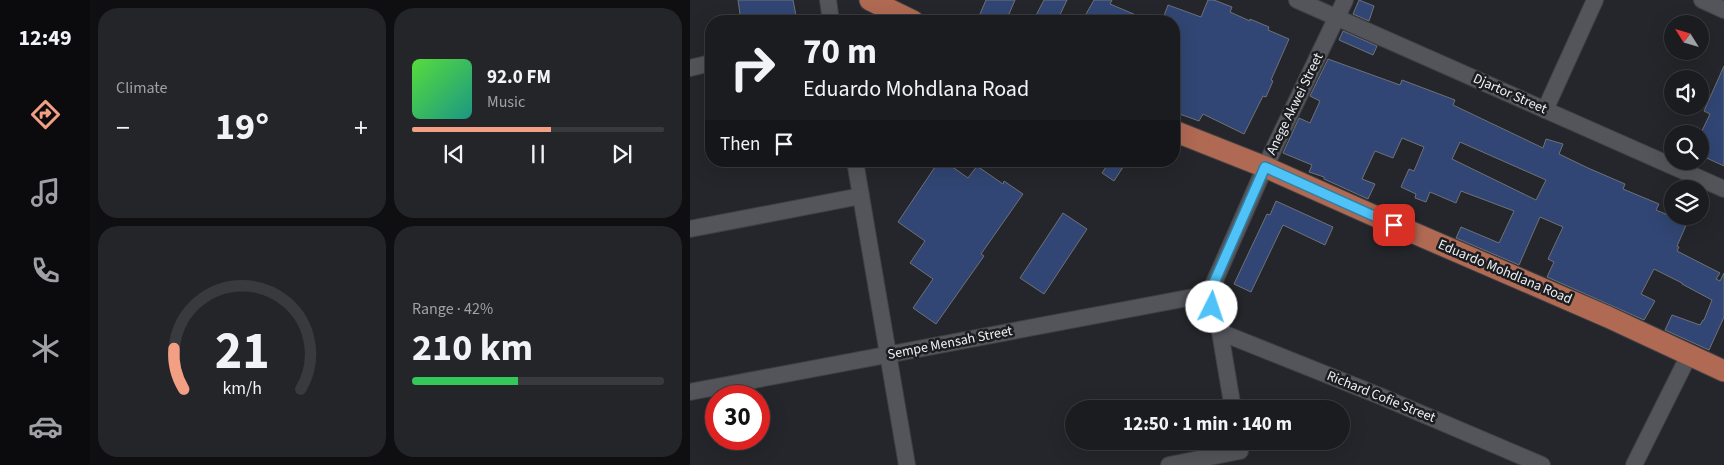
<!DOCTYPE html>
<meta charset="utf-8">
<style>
body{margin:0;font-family:"Source Sans 3",sans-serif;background:#242529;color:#f1f3f6;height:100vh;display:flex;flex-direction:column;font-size:19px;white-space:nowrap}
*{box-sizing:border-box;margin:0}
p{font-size:16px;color:#a0a1a5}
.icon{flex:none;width:28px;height:28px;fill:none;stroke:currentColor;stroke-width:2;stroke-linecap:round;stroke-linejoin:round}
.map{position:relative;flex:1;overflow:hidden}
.side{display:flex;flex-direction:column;gap:8px;padding:8px;background:#0f0f12;width:600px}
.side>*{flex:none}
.guide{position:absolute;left:15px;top:15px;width:475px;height:152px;border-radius:20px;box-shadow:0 5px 20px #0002,0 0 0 1px #393a3e;background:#1b1c20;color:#f1f3f6;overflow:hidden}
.needle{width:32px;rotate:307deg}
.controls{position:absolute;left:974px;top:15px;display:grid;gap:10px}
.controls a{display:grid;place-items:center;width:45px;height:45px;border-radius:50%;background:#1b1c20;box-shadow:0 5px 20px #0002,0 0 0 1px #393a3e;font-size:25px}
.speed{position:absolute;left:15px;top:385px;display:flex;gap:10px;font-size:25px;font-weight:700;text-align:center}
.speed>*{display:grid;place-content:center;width:65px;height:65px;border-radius:50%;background:#1b1c20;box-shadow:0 5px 20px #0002,0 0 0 1px #393a3e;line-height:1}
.speed .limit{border:8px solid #d22;background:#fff;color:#111}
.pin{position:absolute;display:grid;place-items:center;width:42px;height:42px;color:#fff;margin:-21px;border-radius:10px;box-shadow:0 2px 8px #0006}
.me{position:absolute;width:55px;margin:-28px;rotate:4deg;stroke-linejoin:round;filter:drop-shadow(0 0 4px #0008)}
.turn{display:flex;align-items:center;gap:18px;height:105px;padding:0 15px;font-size:22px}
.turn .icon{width:65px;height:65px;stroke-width:2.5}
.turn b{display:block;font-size:35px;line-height:42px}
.then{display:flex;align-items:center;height:48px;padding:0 15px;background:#0003;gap:10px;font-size:19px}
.big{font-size:38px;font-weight:700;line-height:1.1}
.side .card{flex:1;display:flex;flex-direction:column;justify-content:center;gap:8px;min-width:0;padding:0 18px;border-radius:20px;background:#242529}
.side .dial{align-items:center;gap:0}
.dial svg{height:130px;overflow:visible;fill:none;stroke:#393a3e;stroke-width:7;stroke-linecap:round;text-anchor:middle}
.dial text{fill:#f1f3f6;stroke:none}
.song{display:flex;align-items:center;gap:15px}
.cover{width:60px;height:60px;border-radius:8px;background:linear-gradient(135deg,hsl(110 70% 55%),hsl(170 70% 35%))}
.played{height:5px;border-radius:2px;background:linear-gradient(90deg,#f39f84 55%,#393a3e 55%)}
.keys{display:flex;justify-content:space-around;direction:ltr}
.heat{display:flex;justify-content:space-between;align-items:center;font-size:28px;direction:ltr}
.charge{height:8px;border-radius:4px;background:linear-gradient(90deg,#34c759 42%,#393a3e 0)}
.side .tiles{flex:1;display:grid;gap:8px;grid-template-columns:repeat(2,1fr)}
.trip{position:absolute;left:375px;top:400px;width:285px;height:50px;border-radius:25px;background:#1b1c20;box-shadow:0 5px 20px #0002,0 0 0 1px #393a3e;font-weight:700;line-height:50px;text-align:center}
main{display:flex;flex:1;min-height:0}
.tab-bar{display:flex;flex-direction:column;width:90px;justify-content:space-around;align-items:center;background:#0b0b0d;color:#a0a1a5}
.tab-bar .icon{width:35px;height:35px}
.tab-bar .active{color:#f39f84}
.tab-bar b{font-size:22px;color:#f1f3f6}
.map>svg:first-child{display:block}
.building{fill:#314674;stroke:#6f7176;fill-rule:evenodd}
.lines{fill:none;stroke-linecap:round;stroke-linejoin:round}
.minor-casing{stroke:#3f4044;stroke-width:18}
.major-casing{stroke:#3f4044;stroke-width:23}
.minor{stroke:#53555a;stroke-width:16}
.major{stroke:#b06953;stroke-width:21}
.route-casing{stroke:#337fa1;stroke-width:12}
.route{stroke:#4fc3f7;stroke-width:9}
.labels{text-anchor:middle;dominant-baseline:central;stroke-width:5;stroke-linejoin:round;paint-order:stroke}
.street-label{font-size:14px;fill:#eff0f3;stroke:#1b1d21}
</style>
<main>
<nav class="tab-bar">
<b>12:49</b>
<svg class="icon active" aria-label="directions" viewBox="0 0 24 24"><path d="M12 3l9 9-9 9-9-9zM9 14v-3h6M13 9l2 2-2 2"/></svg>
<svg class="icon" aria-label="music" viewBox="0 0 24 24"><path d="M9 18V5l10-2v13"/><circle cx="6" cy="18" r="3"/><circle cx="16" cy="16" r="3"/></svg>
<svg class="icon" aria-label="phone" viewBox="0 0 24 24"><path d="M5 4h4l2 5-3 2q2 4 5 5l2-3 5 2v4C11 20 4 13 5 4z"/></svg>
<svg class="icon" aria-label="climate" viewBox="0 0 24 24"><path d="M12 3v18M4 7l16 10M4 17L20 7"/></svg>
<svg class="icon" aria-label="car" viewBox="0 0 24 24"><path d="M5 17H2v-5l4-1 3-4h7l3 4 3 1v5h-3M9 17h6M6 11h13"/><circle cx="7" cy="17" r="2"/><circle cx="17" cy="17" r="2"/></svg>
</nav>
<section class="side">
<div class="tiles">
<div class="card"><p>Climate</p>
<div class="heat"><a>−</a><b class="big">19°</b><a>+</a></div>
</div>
<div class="card">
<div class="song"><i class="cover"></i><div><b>92.0 FM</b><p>Music</p></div></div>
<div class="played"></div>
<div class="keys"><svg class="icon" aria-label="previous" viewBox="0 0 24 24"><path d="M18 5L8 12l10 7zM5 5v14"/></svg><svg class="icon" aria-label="pause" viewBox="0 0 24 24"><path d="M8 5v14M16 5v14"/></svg><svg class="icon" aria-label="next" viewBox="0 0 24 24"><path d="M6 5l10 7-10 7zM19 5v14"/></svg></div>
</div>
<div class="card dial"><svg viewBox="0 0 100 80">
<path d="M14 69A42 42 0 1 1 86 69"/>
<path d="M14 69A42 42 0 0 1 8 44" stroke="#f39f84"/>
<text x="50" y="56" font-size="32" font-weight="700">21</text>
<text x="50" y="72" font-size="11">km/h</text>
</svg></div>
<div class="card"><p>Range · 42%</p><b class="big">210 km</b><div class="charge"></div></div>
</div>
</section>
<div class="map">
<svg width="1034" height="465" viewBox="0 0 1034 465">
<rect width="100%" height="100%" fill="#24262b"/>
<g class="building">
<path d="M48,0H103L107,21H51Z"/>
<path d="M296,0H325L316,21L302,16L299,21H287Z"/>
<path d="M354,0H377L367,21H343Z"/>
<path d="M404,0H422L420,4L460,21H392Z"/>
<path d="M518,0H524L542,7L540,12L560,21V19L579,27L578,30L599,39L581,80L583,81L576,97L573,96L554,134L513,114L509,121L484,112V21H472L478,5L511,17Z"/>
<path d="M669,0L684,6L679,21L663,14Z"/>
<path d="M653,31L687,46L683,55L649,40Z"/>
<path d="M638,59L710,85L712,80L765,100L763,105L853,148L856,139L873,144L869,154L898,168L935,184L933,189L969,204L966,210L997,223L987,246L989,247L987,251L1030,273L1026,279L1030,281L1034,273V317L1019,350L975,330L982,315L1010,325L1013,320H1014L1022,300L992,284V283L964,269L951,294L965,301L954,320L857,277L864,262L858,259L873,227L850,217L829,265L766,238L771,227L809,243L824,211L771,191L766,203L740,192L736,202L725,198L726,194L711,187L719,169L724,171L734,147L712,138L703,158L685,151L672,179L685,184L678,199L634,179V177L619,172L622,165L593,153L609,118L620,123L630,101L620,96ZM770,142L856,180L846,200L762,159Z"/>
<path d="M1034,66V166L1010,155V135L1020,114L1014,111Z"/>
<path d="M249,161H254L278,178L287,166L313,184L314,181L333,194L291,254L294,256L246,324L223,308L243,279L220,263L235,241L208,222Z"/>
<path d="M420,161H437L424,181L412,173Z"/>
<path d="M586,201L643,227L635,245L593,225L561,292L544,284L577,214L580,215Z"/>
<path d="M373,213L397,229L354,294L330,278Z"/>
</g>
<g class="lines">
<g class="minor-casing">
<g id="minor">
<path d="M138,0L141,21"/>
<path d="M607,0L1034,189"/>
<path d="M1012,0L1034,10"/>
<path d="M0,68L21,63"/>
<path d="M855,110L905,0"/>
<path d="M165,161L217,465"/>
<path d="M0,229L171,196"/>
<path d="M530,332L690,396L852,465"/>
<path d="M0,392L519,294"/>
<path d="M543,409L530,332L519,294L575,167L655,0"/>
<path d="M479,465L550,451"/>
<path d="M944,465L999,355"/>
</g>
</g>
<g class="major-casing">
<g id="major">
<path d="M180,0L223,21"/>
<path d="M484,131L575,167L687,217L918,317L1034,371"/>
</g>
</g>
<use href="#minor" class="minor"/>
<use href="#major" class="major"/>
</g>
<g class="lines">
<g class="route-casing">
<path id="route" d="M522,307L519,294L575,167L704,225"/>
</g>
<use href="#route" class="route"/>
</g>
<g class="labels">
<g class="street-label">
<text transform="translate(820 94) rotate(24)">Djartor Street</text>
<text transform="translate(605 104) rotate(-64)">Anege Akwei Street</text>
<text transform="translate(815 272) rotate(23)">Eduardo Mohdlana Road</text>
<text transform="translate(260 343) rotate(-11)">Sempe Mensah Street</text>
<text transform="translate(691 397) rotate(22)">Richard Cofie Street</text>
</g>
</g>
</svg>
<div class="controls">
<a><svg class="needle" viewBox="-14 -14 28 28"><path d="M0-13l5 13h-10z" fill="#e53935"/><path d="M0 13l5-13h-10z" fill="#a0a1a5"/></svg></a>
<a><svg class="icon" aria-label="sound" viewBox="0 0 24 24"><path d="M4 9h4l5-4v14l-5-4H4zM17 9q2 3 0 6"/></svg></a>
<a><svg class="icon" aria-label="search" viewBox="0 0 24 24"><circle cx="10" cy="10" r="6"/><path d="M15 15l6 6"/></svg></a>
<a><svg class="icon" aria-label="layers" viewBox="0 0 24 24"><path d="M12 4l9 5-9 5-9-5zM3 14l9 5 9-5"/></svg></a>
</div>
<div class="speed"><div class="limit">30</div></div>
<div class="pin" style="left:704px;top:225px;background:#d93025"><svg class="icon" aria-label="arrive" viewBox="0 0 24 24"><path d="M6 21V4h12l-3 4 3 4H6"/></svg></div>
<svg class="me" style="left:522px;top:307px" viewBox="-20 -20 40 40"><circle r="19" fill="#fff"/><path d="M0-13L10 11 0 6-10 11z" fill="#4fc3f7"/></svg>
<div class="trip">12:50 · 1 min · 140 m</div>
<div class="guide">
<div class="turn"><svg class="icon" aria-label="right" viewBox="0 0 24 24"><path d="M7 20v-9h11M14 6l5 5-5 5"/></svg><div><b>70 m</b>Eduardo Mohdlana Road</div></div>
<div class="then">Then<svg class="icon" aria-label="arrive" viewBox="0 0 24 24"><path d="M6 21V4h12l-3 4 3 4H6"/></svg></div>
</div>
</div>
</main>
